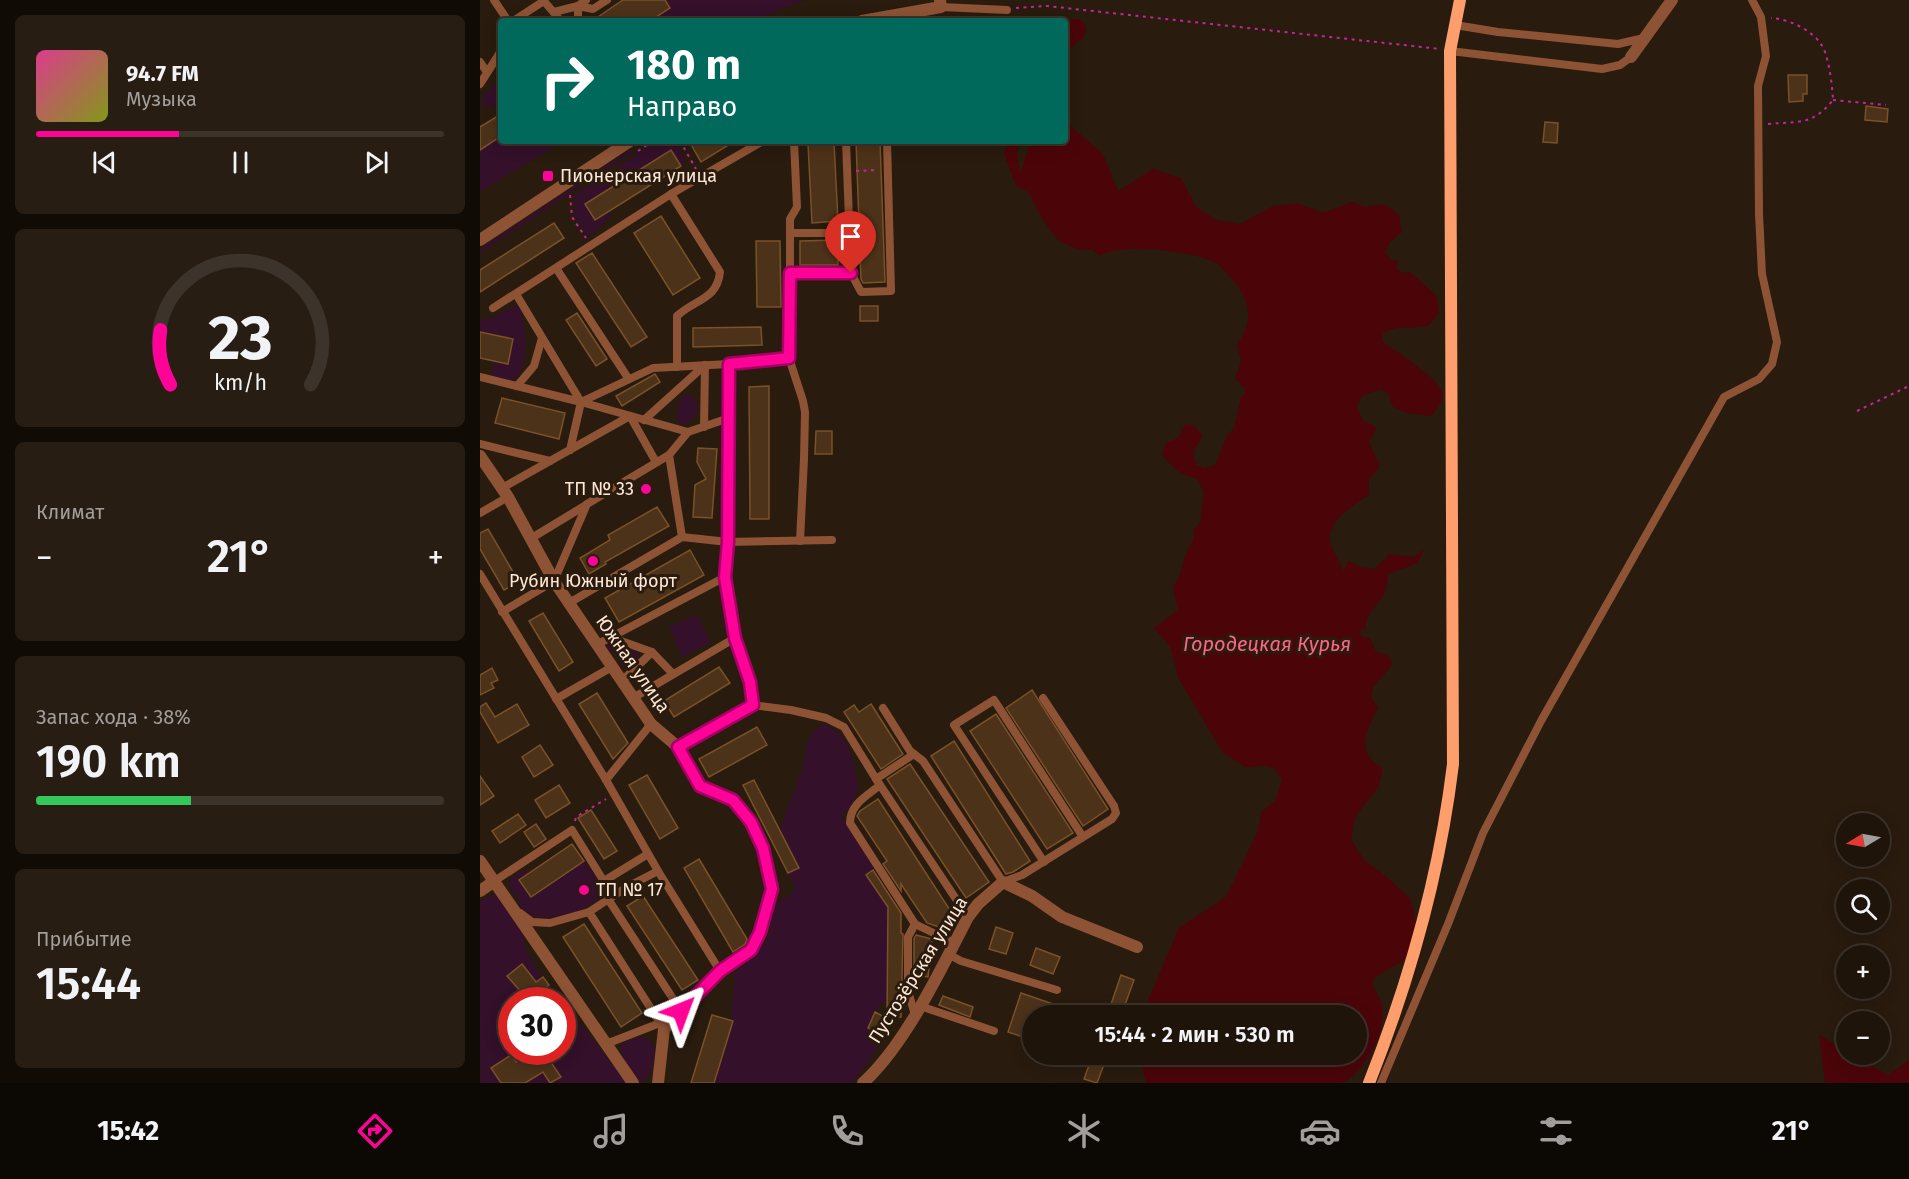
<!DOCTYPE html>
<html lang="ru">
<meta charset="utf-8">
<style>
body{margin:0;font-family:"Fira Sans",sans-serif;background:#271d13;color:#f1f3f6;height:100vh;display:flex;flex-direction:column;font-size:22px;white-space:nowrap}
*{box-sizing:border-box;margin:0}
p{font-size:20px;color:#a19e9c}
.icon{flex:none;width:33px;height:33px;fill:none;stroke:currentColor;stroke-width:2;stroke-linecap:round;stroke-linejoin:round}
.map{position:relative;flex:1;overflow:hidden}
.details{display:flex;flex-direction:column;gap:15px;padding:15px;background:#110b06;width:480px}
.details>*{flex:none}
.guide{position:absolute;left:18px;top:18px;width:570px;height:126px;border-radius:6px;box-shadow:0 3px 15px #0003,0 0 0 2px #3c332b;background:#00695c;color:#fff;overflow:hidden}
.needle{width:39px;rotate:260deg}
.controls{position:absolute;left:1356px;top:813px;display:grid;gap:12px}
.controls a{display:grid;place-items:center;width:54px;height:54px;border-radius:50%;background:#1f140a;box-shadow:0 3px 15px #0003,0 0 0 2px #3c332b;font-size:30px}
.speed{position:absolute;left:18px;top:987px;display:flex;gap:12px;font-size:30px;font-weight:700;text-align:center}
.speed>*{display:grid;place-content:center;width:78px;height:78px;border-radius:50%;background:#1f140a;box-shadow:0 3px 15px #0003,0 0 0 2px #3c332b;line-height:1}
.speed .limit{border:9px solid #d22;background:#fff;color:#111}
.pin{position:absolute;display:grid;place-items:center;width:51px;height:51px;color:#fff;margin:-62px -26px;border-radius:50% 50% 50% 0;rotate:-45deg;box-shadow:0 0 6px #0007}
.pin .icon{rotate:45deg}
.me{position:absolute;width:66px;margin:-33px;rotate:44deg;stroke-linejoin:round;filter:drop-shadow(0 0 4px #0008)}
.turn{display:flex;align-items:center;gap:21px;height:126px;padding:0 30px;font-size:27px}
.turn .icon{width:78px;height:78px;stroke-width:2.5}
.turn b{display:block;font-size:42px;line-height:51px}
.big{font-size:45px;font-weight:600;line-height:1.1}
.details .card{flex:1;display:flex;flex-direction:column;justify-content:center;gap:9px;min-width:0;padding:0 21px;border-radius:9px;background:#271d13}
.details .dial{align-items:center;gap:0}
.dial svg{height:156px;overflow:visible;fill:none;stroke:#3c332b;stroke-width:7;stroke-linecap:round;text-anchor:middle}
.dial text{fill:#f1f3f6;stroke:none}
.song{display:flex;align-items:center;gap:18px}
.cover{width:72px;height:72px;border-radius:9px;background:linear-gradient(135deg,hsl(330 70% 55%),hsl(70 70% 35%))}
.played{height:6px;border-radius:3px;background:linear-gradient(90deg,#ff0298 35%,#3c332b 35%)}
.keys{display:flex;justify-content:space-around;direction:ltr}
.heat{display:flex;justify-content:space-between;align-items:center;font-size:33px;direction:ltr}
.charge{height:9px;border-radius:4px;background:linear-gradient(90deg,#34c759 38%,#3c332b 0)}
.trip{position:absolute;left:542px;top:1005px;width:345px;height:60px;border-radius:30px;background:#1f140a;box-shadow:0 3px 15px #0003,0 0 0 2px #3c332b;font-weight:600;line-height:60px;text-align:center}
.tab-bar{display:flex;height:96px;justify-content:space-around;align-items:center;background:#0c0804;color:#a19e9c}
.tab-bar .icon{width:42px;height:42px}
.tab-bar .selected{color:#ff0298}
.tab-bar b{font-size:27px;color:#f1f3f6}
main{display:flex;flex:1;min-height:0}
.map>svg:first-child{display:block}
.green{fill:#34102a}
.water{fill:#4b0509}
.lines{fill:none;stroke-linecap:round;stroke-linejoin:round}
.river{stroke:#4b0509;stroke-width:22}
.building{fill:#4c3218;stroke:#7a5128;stroke-width:1.5}
.path{stroke:#c5249d;stroke-width:2;stroke-dasharray:3 4.5;stroke-linecap:butt}
.service{stroke:#8d5334;stroke-width:8}
.minor{stroke:#8d5334;stroke-width:12}
.tertiary{stroke:#8d5334;stroke-width:12}
.secondary{stroke:#ff9e6d;stroke-width:12}
.route-casing{stroke:#a60163;stroke-width:15}
.route{stroke:#ff0298;stroke-width:10}
.poi-dot{fill:#ff0298;stroke:#291b0e;stroke-width:2}
.labels{text-anchor:middle;dominant-baseline:central;stroke-width:6;stroke-linejoin:round;paint-order:stroke}
.poi-label{font-size:18px;fill:#ffe7d6;stroke:#291b0e;text-anchor:start}
.street-label{font-size:18px;fill:#ffe7d6;stroke:#291b0e}
.water-label{font-size:20px;font-style:italic;fill:#ff6488;stroke:#291b0e}
</style>
<main>
<section class="details">
<div class="card">
<div class="song"><i class="cover"></i><div><b>94.7 FM</b><p>Музыка</p></div></div>
<div class="played"></div>
<div class="keys"><svg class="icon" aria-label="previous" viewBox="0 0 24 24"><path d="M18 5L8 12l10 7zM5 5v14"/></svg><svg class="icon" aria-label="pause" viewBox="0 0 24 24"><path d="M8 5v14M16 5v14"/></svg><svg class="icon" aria-label="next" viewBox="0 0 24 24"><path d="M6 5l10 7-10 7zM19 5v14"/></svg></div>
</div>
<div class="card dial"><svg viewBox="0 0 100 80">
<path d="M14 69A42 42 0 1 1 86 69"/>
<path d="M14 69A42 42 0 0 1 9 41" stroke="#ff0298"/>
<text x="50" y="56" font-size="32" font-weight="700">23</text>
<text x="50" y="72" font-size="11">km/h</text>
</svg></div>
<div class="card"><p>Климат</p>
<div class="heat"><a>−</a><b class="big">21°</b><a>+</a></div>
</div>
<div class="card"><p>Запас хода · 38%</p><b class="big">190 km</b><div class="charge"></div></div>
<div class="card"><p>Прибытие</p><b class="big">15:44</b></div>
</section>
<div class="map">
<svg width="1429" height="1083" viewBox="0 0 1429 1083">
<rect width="100%" height="100%" fill="#291b0e"/>
<g class="green">
<path d="M186,0H325L270,21H169L190,8Z"/>
<path d="M21,78V115L14,105L5,108L2,102L4,95Z"/>
<path d="M21,136V141H83L0,192V150Z"/>
<path d="M177,141H193C198,148 206,156 204,164L201,166L191,150L105,204L115,220L129,211L130,218L108,237L95,216L94,195Z"/>
<path d="M151,149L153,152L0,253V249Z"/>
<path d="M38,306L41,309C44,328 51,367 34,380L28,381L11,377L15,361L28,364L33,339L0,332V320C16,319 24,308 38,306Z"/>
<path d="M207,394C216,397 217,403 219,412L206,424L200,427C196,416 196,406 202,396Z"/>
<path d="M217,614L231,643L202,657L189,627Z"/>
<path d="M127,642C138,643 148,647 157,651L160,658L152,666H142L137,663L141,661L135,651L130,653L126,645Z"/>
<path d="M339,725C370,725 374,766 379,789L371,806L362,816L396,869L386,875L408,907L407,1004H400L388,1028L401,1035C397,1054 384,1068 372,1083H230L251,1017L255,972L273,958L288,938L291,933L290,914L293,904L312,894L315,887L308,873L319,867L300,830L324,764L327,743Z"/>
<path d="M104,861C113,872 120,882 120,896C109,912 62,925 46,913C40,909 40,903 37,897C33,892 29,887 29,880L45,869L49,873L39,880L51,897Z"/>
<path d="M15,894L21,896L36,921L44,936L46,949L61,977L81,1000H32V1052H82L83,1002L147,1083H2L0,1081V900Z"/>
<path d="M160,1037C184,1039 173,1066 167,1079L161,1082C149,1073 138,1058 142,1042Z"/>
</g>
<g class="water">
<path d="M588,124L623,154L638,191L673,169L701,178L716,207L737,220L760,224L793,206L817,203L843,213L872,202L885,207L904,204L919,215L922,232L910,242L905,252L912,260L918,261L917,269L921,273L930,272L957,296L959,313L948,326C932,329 917,325 903,333L902,341C915,352 962,379 963,395C963,403 956,410 951,416L926,413L913,407L907,392L901,389L882,396L877,407L883,420L897,428L889,442L900,466L889,480V495C874,505 843,522 851,545C854,553 860,562 863,571L869,561L880,567L894,569L904,560L909,554L934,557L944,549L938,563L908,574C907,580 907,589 904,594C897,606 885,614 886,630L879,629L881,636L890,638L896,652L907,655L913,664L893,687L891,698L898,707C887,731 874,751 902,768C902,790 888,798 877,815C873,821 873,831 871,839L884,860L902,873L930,898L935,917V942L923,961L895,977L892,985C895,990 899,996 901,1002C909,1030 887,1069 863,1083H666L660,1055L876,1054V1016L664,1015L666,1005L699,928L746,897L778,831L781,812L795,801L802,780L794,768L784,766L765,767L743,753L699,679L690,646L674,628L698,610L693,588C701,575 701,570 705,556C709,544 715,543 714,529L720,523L724,492L717,479L700,473L682,456L685,444L699,437L705,424L715,426L722,435L720,441L713,452L716,465L724,468L735,465L748,434L754,428L761,397L765,394L764,387L755,379L761,361L757,344C775,320 770,298 750,277C746,273 742,267 737,264C718,251 638,242 620,256L613,250H600L579,241L563,220L548,192L536,186L524,153L529,141H539L537,152L540,174L551,141H585V125Z"/>
<path d="M1339,1035L1366,1051V1054L1373,1055L1408,1075L1429,1060V1083H1345Z"/>
</g>
<g class="lines">
<path class="river" d="M585,38L595,30"/>
</g>
<g class="building">
<path d="M143,0H185L190,8L170,21H112Z"/>
<path d="M1308,75H1327V94H1323V101L1309,102Z"/>
<path d="M1386,106L1408,109L1407,122L1385,120Z"/>
<path d="M21,114V136L0,150V127Z"/>
<path d="M1065,122L1078,123L1077,143L1063,142Z"/>
<path d="M209,141H255L221,162Z"/>
<path d="M376,141H400L405,282L383,283L381,279Z"/>
<path d="M354,142L358,221L332,223L328,144Z"/>
<path d="M191,150L201,166L115,220L105,204Z"/>
<path d="M181,216L220,278L193,295L154,233Z"/>
<path d="M74,223L84,238L0,292V270Z"/>
<path d="M358,240V265H320V241Z"/>
<path d="M276,241H300L301,307H277Z"/>
<path d="M112,253L167,337L151,347L96,263Z"/>
<rect x="380" y="306" width="18" height="15"/>
<path d="M97,313L127,359L116,366L86,320Z"/>
<path d="M281,327L282,345L213,347V328Z"/>
<path d="M0,332L33,339L28,364L0,358Z"/>
<path d="M175,374L180,382L142,406L136,396Z"/>
<path d="M289,386V519H270L269,387Z"/>
<path d="M22,398L85,413L79,439L15,423Z"/>
<path d="M336,431H352V454H335Z"/>
<path d="M218,448L237,449L232,518L213,517L215,485L226,479L217,462Z"/>
<path d="M177,507L189,526L125,562L126,564L109,574L100,558L130,540L128,535Z"/>
<path d="M8,529L39,582L24,590L0,549V533Z"/>
<path d="M210,550L224,575L139,622L125,598Z"/>
<path d="M63,613L93,662L79,671L49,621Z"/>
<path d="M239,667L250,683L194,717L184,701Z"/>
<path d="M12,668L18,680L11,683L14,688L0,695V675Z"/>
<path d="M552,690L628,809L603,826L526,708Z"/>
<path d="M117,693L148,743L133,759L99,704Z"/>
<path d="M6,703L15,717L37,704L49,725L18,743L0,712V707Z"/>
<path d="M391,704L423,754L401,769L364,712L374,705L379,712Z"/>
<path d="M516,714L593,833L567,849L490,731Z"/>
<path d="M277,727L287,745L229,777L219,759Z"/>
<path d="M474,741L550,861L533,872L526,874L451,756Z"/>
<path d="M60,745L73,765L54,777L42,757Z"/>
<path d="M430,764L509,882L486,898L407,779Z"/>
<path d="M167,775L198,828L180,839L149,785Z"/>
<path d="M0,776L14,796L0,805Z"/>
<path d="M274,780L319,868L308,873L263,785Z"/>
<path d="M79,785L90,803L66,818L55,800Z"/>
<path d="M398,799L477,921L475,925L467,930L447,923L421,884V891L403,864L407,861L377,816L380,811Z"/>
<path d="M111,810L137,851L124,859L98,818Z"/>
<path d="M38,814L46,825L20,843L12,831Z"/>
<path d="M56,824L66,839L54,847L44,832Z"/>
<path d="M92,844L104,861L51,897L39,880Z"/>
<path d="M219,859L267,939L265,944L253,952L204,868Z"/>
<path d="M393,870L421,913V933L423,934L421,1017H407L408,907L386,875Z"/>
<path d="M163,896L218,980L202,990L147,906Z"/>
<path d="M104,924L162,1013L141,1027L83,937Z"/>
<path d="M516,927L533,933L526,954L509,949Z"/>
<path d="M436,935L452,939L448,977L434,975V939Z"/>
<path d="M556,948L580,957L573,974L550,965Z"/>
<path d="M42,964L56,982L63,977L69,985L48,1000L27,976Z"/>
<path d="M641,975L654,980L641,1016H627Z"/>
<path d="M541,993L573,1004L569,1016H552V1040L528,1032Z"/>
<path d="M463,996L493,1007L490,1017L459,1005Z"/>
<path d="M395,1012L408,1019L401,1035L388,1028Z"/>
<path d="M232,1015L253,1021L234,1083H211Z"/>
<path d="M52,1052H64L81,1077L70,1083L63,1072L45,1083H21L11,1068L31,1055L36,1062Z"/>
<path d="M613,1054H628L617,1083L604,1079Z"/>
</g>
<g class="lines">
<g class="path">
<path d="M536,8L567,6L960,49"/>
<path d="M460,21H488"/>
<path d="M1353,100L1406,105"/>
<path d="M1288,124C1319,121 1332,126 1353,100C1352,84 1350,67 1345,52C1338,32 1310,19 1291,18"/>
<path d="M200,141L216,169"/>
<path d="M158,151L173,141"/>
<path d="M376,171L397,170"/>
<path d="M90,195L92,217L106,238"/>
<path d="M1377,411L1429,386"/>
<path d="M95,821L96,817L126,799"/>
</g>
<g class="service">
<path d="M14,0L28,21"/>
<path d="M63,0L81,21"/>
<path d="M461,7L527,10"/>
<path d="M74,12L98,6L106,0"/>
<path d="M33,21L64,1"/>
<path d="M98,21V6L113,9L127,0"/>
<path d="M975,25L1018,32L1138,44L1164,38"/>
<path d="M970,51L1122,69L1140,65L1151,57"/>
<path d="M0,62L7,72"/>
<path d="M0,84L21,51"/>
<path d="M314,141L317,207L310,219V273H371L381,292L411,291L407,141"/>
<path d="M366,141L371,273"/>
<path d="M191,194L240,272C237,300 215,299 197,316V367"/>
<path d="M310,233H370"/>
<path d="M76,268L148,378"/>
<path d="M13,308L191,194L283,141"/>
<path d="M309,358L323,401L325,412L324,459L320,541"/>
<path d="M0,377L101,402L36,294"/>
<path d="M37,386L54,366L62,338"/>
<path d="M101,402L173,368L249,364"/>
<path d="M101,402L208,432"/>
<path d="M164,420L225,365"/>
<path d="M224,427L225,365"/>
<path d="M0,444L70,461"/>
<path d="M90,450L101,402"/>
<path d="M189,455L202,537"/>
<path d="M22,488L150,416L176,462"/>
<path d="M0,513L28,497"/>
<path d="M50,539L106,505"/>
<path d="M0,574L126,780L178,871L240,971"/>
<path d="M89,603L202,537L248,542L352,540"/>
<path d="M22,612L74,581L107,504L189,455L208,432L249,418"/>
<path d="M130,637L172,652L193,674"/>
<path d="M116,645L245,577"/>
<path d="M142,681L172,652"/>
<path d="M153,698L255,638"/>
<path d="M76,699L132,667"/>
<path d="M403,708L430,751L443,761L523,882L542,875L632,819L636,813L634,806L563,698"/>
<path d="M198,747L273,705L311,710L346,718L364,727L396,779"/>
<path d="M434,754L396,779L488,917"/>
<path d="M126,780L171,724"/>
<path d="M400,785C387,796 370,804 370,823L435,924L474,943"/>
<path d="M564,862L474,725L514,700L603,837"/>
<path d="M178,871L147,887L109,912L184,1029"/>
<path d="M124,881L168,854"/>
<path d="M13,882L92,830L133,896"/>
<path d="M128,899L201,1011"/>
<path d="M40,913L52,922L70,923L109,912"/>
<path d="M468,954L481,961L577,990"/>
<path d="M440,1006L514,1031"/>
<path d="M435,1015L428,991V937L435,924"/>
<path d="M126,1044L180,1023"/>
<path d="M901,1083L968,924L1003,833L1061,721L1244,397L1279,379L1292,364L1297,342L1282,274L1279,214L1278,86L1286,56L1281,17L1272,0"/>
</g>
<g class="minor">
<path d="M1151,57L1192,0"/>
<path d="M0,456L28,497L74,581L171,724L198,747L220,786L253,800L271,822L283,848L292,889L280,932L271,950L240,971L184,1029L178,1083"/>
<path d="M273,705L270,682L255,638L245,577L248,542L249,364L309,358L310,273"/>
<path d="M0,861L153,1083"/>
<path d="M0,891L13,882"/>
<path d="M383,1083C426,1044 461,969 488,917L498,904L523,882L552,896L582,917L657,947"/>
</g>
<g class="tertiary">
<path d="M382,21L461,7L460,0"/>
<path d="M0,240L150,141"/>
</g>
<path class="secondary" d="M889,1083C929,982 960,872 973,764L970,51L980,0"/>
</g>
<g class="lines">
<g class="route-casing">
<path id="route" d="M201,1011L240,971L271,950L280,932L292,889L283,848L271,822L253,800L220,786L198,747L273,705L270,682L255,638L245,577L248,542L249,364L309,358L310,273H371"/>
</g>
<use href="#route" class="route"/>
</g>
<g class="poi-dot">
<rect x="62" y="170" width="12" height="12" rx="3"/>
<circle cx="166" cy="489" r="6"/>
<circle cx="113" cy="561" r="6"/>
<circle cx="104" cy="890" r="6"/>
</g>
<g class="labels">
<g class="poi-label">
<text x="80" y="176">Пионерская улица</text>
<text x="154" y="489" text-anchor="end">ТП № 33</text>
<text x="113" y="581" text-anchor="middle">Рубин Южный форт</text>
<text x="116" y="890">ТП № 17</text>
</g>
<g class="street-label">
<text transform="translate(153 664) rotate(55)">Южная улица</text>
<text transform="translate(438 970) rotate(-58)">Пустозёрская улица</text>
</g>
<g class="water-label">
<text x="787" y="644">Городецкая Курья</text>
</g>
</g>
</svg>
<div class="controls">
<a><svg class="needle" viewBox="-14 -14 28 28"><path d="M0-13l5 13h-10z" fill="#e53935"/><path d="M0 13l5-13h-10z" fill="#a19e9c"/></svg></a>
<a><svg class="icon" aria-label="search" viewBox="0 0 24 24"><circle cx="10" cy="10" r="6"/><path d="M15 15l6 6"/></svg></a>
<a>+</a>
<a>−</a>
</div>
<div class="speed"><div class="limit">30</div></div>
<div class="pin" style="left:371px;top:273px;background:#d93025"><svg class="icon" aria-label="arrive" viewBox="0 0 24 24"><path d="M6 21V4h12l-3 4 3 4H6"/></svg></div>
<svg class="me" style="left:201px;top:1011px" viewBox="-20 -20 40 40"><path d="M0-17L14 15 0 8-14 15z" fill="#ff0298" stroke="#fff" stroke-width="4"/></svg>
<div class="trip">15:44 · 2 мин · 530 m</div>
<div class="guide">
<div class="turn"><svg class="icon" aria-label="right" viewBox="0 0 24 24"><path d="M7 20v-9h11M14 6l5 5-5 5"/></svg><div><b>180 m</b>Направо</div></div>
</div>
</div>
</main>
<nav class="tab-bar">
<b>15:42</b>
<svg class="icon selected" aria-label="directions" viewBox="0 0 24 24"><path d="M12 3l9 9-9 9-9-9zM9 14v-3h6M13 9l2 2-2 2"/></svg>
<svg class="icon" aria-label="music" viewBox="0 0 24 24"><path d="M9 18V5l10-2v13"/><circle cx="6" cy="18" r="3"/><circle cx="16" cy="16" r="3"/></svg>
<svg class="icon" aria-label="phone" viewBox="0 0 24 24"><path d="M5 4h4l2 5-3 2q2 4 5 5l2-3 5 2v4C11 20 4 13 5 4z"/></svg>
<svg class="icon" aria-label="climate" viewBox="0 0 24 24"><path d="M12 3v18M4 7l16 10M4 17L20 7"/></svg>
<svg class="icon" aria-label="car" viewBox="0 0 24 24"><path d="M5 17H2v-5l4-1 3-4h7l3 4 3 1v5h-3M9 17h6M6 11h13"/><circle cx="7" cy="17" r="2"/><circle cx="17" cy="17" r="2"/></svg>
<svg class="icon" aria-label="filters" viewBox="0 0 24 24"><path d="M4 7h16M4 17h16"/><circle cx="9" cy="7" r="2"/><circle cx="15" cy="17" r="2"/></svg>
<b>21°</b>
</nav>
